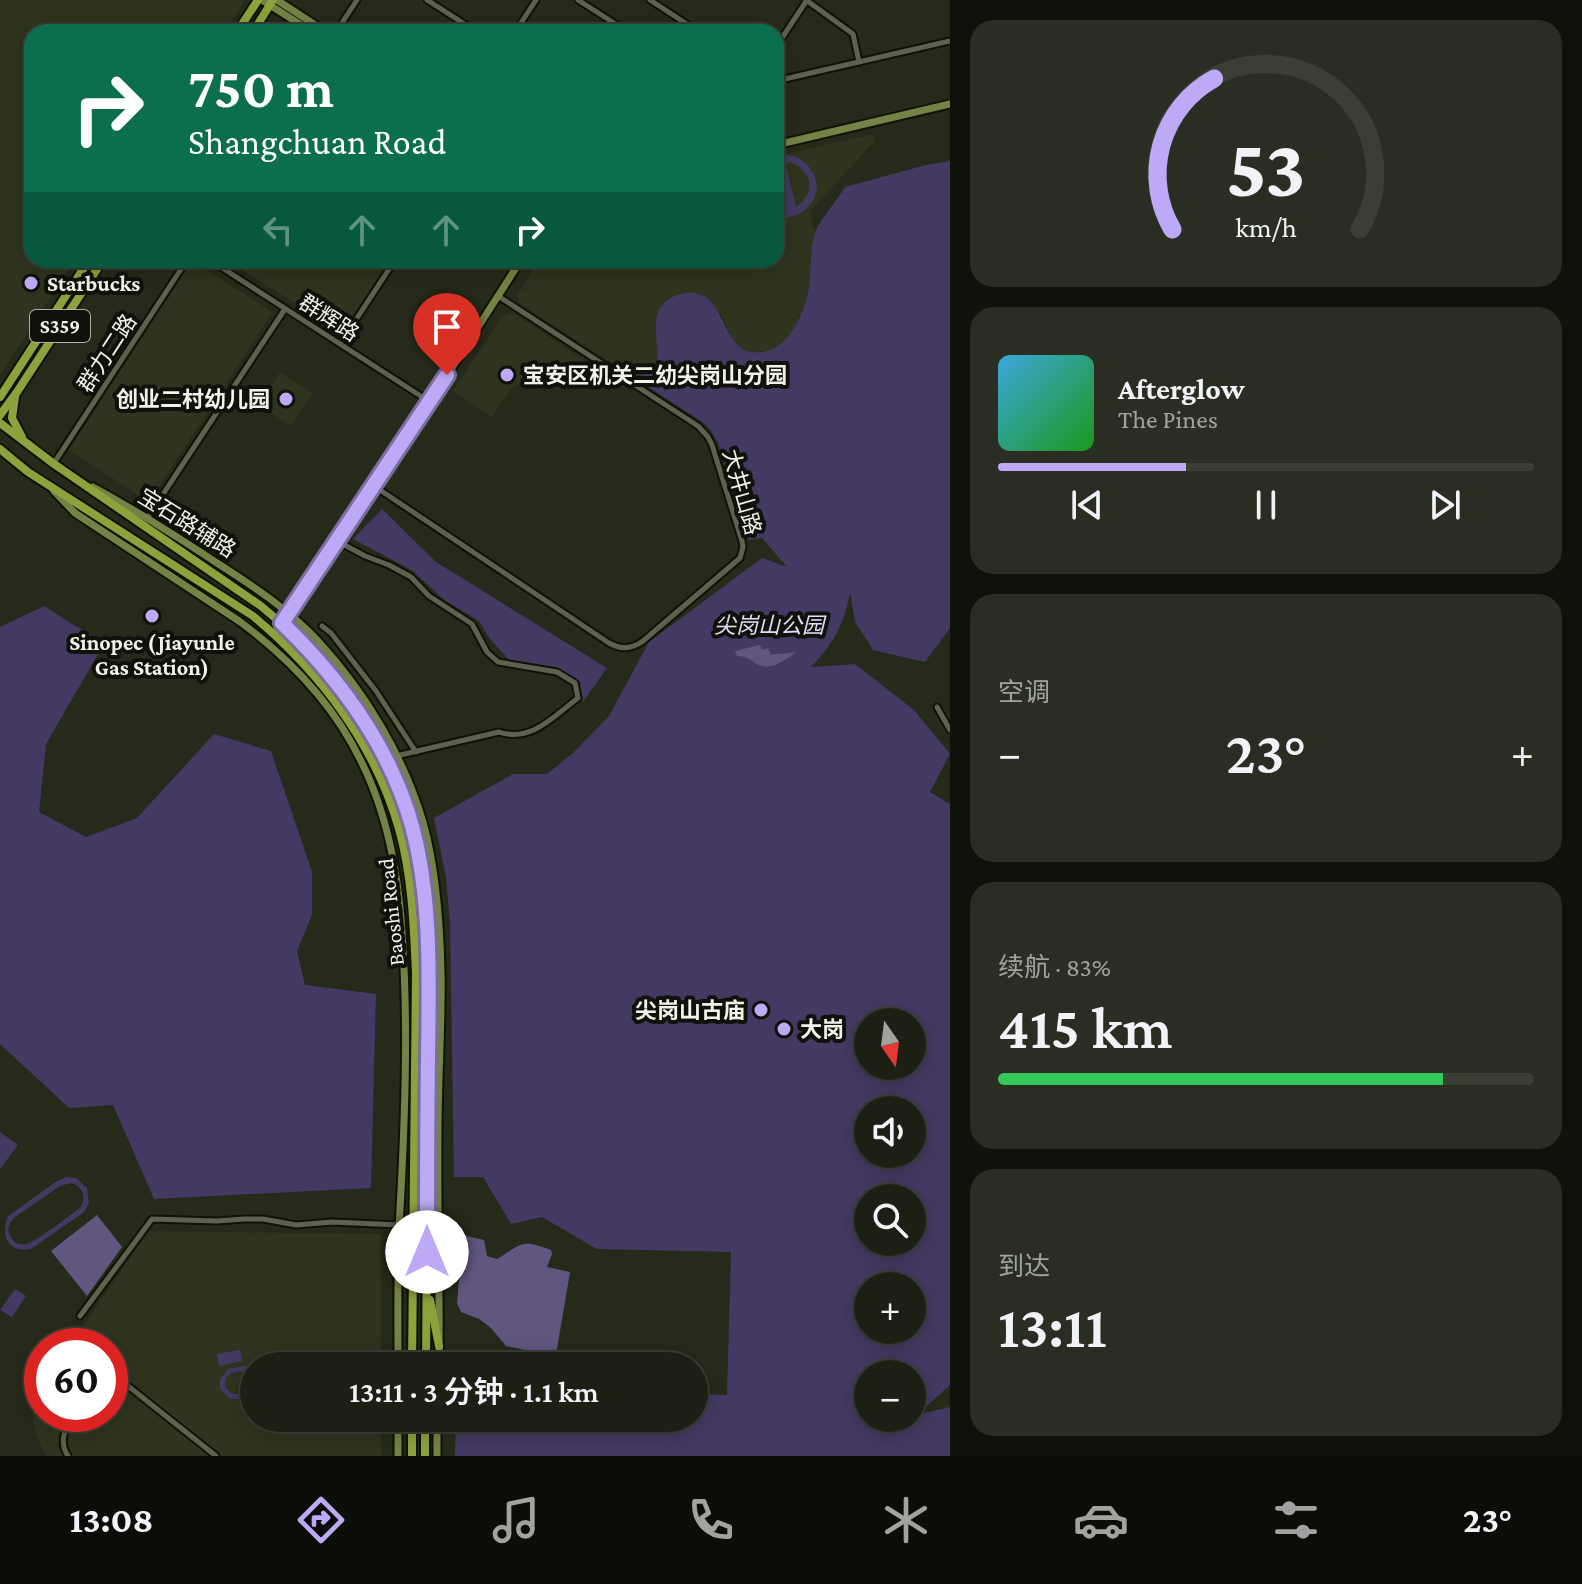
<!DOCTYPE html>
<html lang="zh">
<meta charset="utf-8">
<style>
body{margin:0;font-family:"Crimson Pro","Noto Sans SC",serif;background:#292d22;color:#f1f3f6;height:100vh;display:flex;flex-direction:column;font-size:30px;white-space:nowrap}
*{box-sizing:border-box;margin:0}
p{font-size:26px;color:#a0a3a0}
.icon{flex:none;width:44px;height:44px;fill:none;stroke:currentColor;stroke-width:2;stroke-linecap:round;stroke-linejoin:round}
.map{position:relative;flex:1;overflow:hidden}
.sheet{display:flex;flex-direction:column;gap:20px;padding:20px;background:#0f120b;width:632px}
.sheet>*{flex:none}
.top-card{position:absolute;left:24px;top:24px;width:760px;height:244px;border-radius:24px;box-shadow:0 4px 20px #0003,0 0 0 2px #3a3e34;background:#0b6e4f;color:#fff;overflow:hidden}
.needle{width:52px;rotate:166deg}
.controls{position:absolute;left:854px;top:1008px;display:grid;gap:16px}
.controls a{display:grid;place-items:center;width:72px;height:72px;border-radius:50%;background:#1c2014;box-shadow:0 4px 20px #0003,0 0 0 2px #3a3e34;font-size:40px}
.speed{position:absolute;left:24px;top:1328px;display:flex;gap:16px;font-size:40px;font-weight:700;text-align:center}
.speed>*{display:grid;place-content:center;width:104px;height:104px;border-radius:50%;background:#1c2014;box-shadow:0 4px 20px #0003,0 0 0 2px #3a3e34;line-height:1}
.speed .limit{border:12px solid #d22;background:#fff;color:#111}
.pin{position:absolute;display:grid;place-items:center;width:68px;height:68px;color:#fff;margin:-82px -34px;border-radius:50% 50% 50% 0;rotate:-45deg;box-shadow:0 0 8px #0007}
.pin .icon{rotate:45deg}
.me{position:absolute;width:88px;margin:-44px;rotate:0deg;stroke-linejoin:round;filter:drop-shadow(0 0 6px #0008)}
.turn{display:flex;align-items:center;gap:28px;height:168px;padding:0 32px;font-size:36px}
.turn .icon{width:104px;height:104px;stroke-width:2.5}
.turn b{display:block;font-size:56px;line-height:68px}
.lanes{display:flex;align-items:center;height:76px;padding:0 32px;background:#0003;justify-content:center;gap:40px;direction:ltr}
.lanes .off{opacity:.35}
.big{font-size:60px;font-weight:600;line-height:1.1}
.sheet .card{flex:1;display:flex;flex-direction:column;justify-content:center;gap:12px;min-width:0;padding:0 28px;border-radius:24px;background:#292d22}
.sheet .dial{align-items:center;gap:0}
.dial svg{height:208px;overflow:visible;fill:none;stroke:#3a3e34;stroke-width:7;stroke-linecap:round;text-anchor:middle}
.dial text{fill:#f1f3f6;stroke:none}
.song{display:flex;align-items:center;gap:24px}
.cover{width:96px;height:96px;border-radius:12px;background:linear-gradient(135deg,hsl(200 70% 55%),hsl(120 70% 35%))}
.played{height:8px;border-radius:4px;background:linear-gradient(90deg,#bda9f5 35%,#3a3e34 35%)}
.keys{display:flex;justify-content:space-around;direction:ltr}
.heat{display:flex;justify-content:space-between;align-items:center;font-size:44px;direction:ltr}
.charge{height:12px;border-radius:6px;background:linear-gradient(90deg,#34c759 83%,#3a3e34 0)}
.trip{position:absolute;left:240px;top:1352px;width:468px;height:80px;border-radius:40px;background:#1c2014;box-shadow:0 4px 20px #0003,0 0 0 2px #3a3e34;font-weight:600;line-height:80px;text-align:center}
.tab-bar{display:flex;height:128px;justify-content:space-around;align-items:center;background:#0b0d08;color:#a0a3a0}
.tab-bar .icon{width:56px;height:56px}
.tab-bar .on{color:#bda9f5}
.tab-bar b{font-size:36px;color:#f1f3f6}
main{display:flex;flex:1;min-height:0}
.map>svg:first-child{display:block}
.built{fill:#2e341e}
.green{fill:#443962;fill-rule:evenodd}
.water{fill:#605680}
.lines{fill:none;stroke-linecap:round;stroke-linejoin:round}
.street-casing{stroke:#0f1204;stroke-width:9}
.secondary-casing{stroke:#0f1204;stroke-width:11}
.primary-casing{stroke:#0f1204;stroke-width:12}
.street{stroke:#5d6250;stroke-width:5}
.secondary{stroke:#758246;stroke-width:7}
.primary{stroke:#8da23c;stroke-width:8}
.route-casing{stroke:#7b6e9f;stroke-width:20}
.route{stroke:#bda9f5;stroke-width:14}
.poi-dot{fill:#bda9f5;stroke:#0f110a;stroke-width:3}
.labels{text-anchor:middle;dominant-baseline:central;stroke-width:8;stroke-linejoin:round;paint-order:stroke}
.shield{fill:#0f110a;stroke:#acafa5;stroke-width:2}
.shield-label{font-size:20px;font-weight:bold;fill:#eff3e8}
.poi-label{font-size:22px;font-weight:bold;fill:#eff3e8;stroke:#0f110a;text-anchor:start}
.street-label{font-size:22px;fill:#eff3e8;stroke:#0f110a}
.park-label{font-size:22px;font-style:italic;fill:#e4ddfa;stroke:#0f110a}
</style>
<main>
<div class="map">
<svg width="950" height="1456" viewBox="0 0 950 1456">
<rect width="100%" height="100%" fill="#252a1a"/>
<g class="built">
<path d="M0,0H240L244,2L225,32H32V260H75L0,375Z"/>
<path d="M874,134L875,141L810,211L815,232L807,300L791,334L781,344L769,351L755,352L741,349L733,340L719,311L702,295L690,293L678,294L656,320L659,353L658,361L647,374L631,376L519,303L517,295L540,260H776V156Z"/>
<path d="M227,260H390L342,334Z"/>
<path d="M192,261L273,312L149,502L69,450Z"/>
<path d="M513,313L589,363L512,387L492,417L453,391L502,317Z"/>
<path d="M280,372L313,393L291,426L259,405Z"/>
<path d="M149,1231L381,1234V1366H254V1418H381L382,1456H45L34,1429L33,1412L35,1396L42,1385V1414H110V1346H69Z"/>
</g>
<g class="green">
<path d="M790,155C815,162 827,191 806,209C798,216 786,218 776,220V156ZM789,162C813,170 817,193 796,207L785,163Z"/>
<path d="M950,161V628L925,662L873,650L855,622L850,592C845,623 833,645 811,667L855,664L914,710L950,754L930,792L950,804V1385L917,1415L950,1407V1456H455L456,1418H694V1394L727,1395L731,1252L597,1249L542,1217L511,1224L483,1177H454L450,922L446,877L434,818L513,774H547L573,753L609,716L649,642L762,558L787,567L762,538L748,540L718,443L710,429L701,421L631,376C672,377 653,344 656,321C656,313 662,304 668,300C673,296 679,294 685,293C728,288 718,349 754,352C783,355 799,324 806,300C813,279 808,254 815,233C819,221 838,199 845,187L926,165ZM868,1022H912V1066H868ZM868,1110H912V1154H868ZM868,1198H912V1242H868ZM868,1286H912V1330H868ZM868,1374H912V1418H868Z"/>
<path d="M382,509L436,562L607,668L583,702L580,682L558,669L512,663L490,639L479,621L443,599L413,571L353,539Z"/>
<path d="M44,606L104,644L46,744L39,812L86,837L137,818L214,734L271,751L312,872V915L297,951L305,985L376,994L371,1188L154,1199L113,1105L69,1108L0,1044V627Z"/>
<path d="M0,1132L18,1145L0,1169Z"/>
<path d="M66,1177L76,1178L87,1188L89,1203L84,1212L31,1249C8,1253 0,1236 8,1216L57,1181ZM71,1183C83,1187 87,1197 80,1208C70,1215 36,1242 26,1244C15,1246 10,1238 8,1229L10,1223L15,1217L60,1186Z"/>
<path d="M15,1289L26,1296L12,1317L0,1310Z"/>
<path d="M240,1350L242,1361L219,1366L217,1354Z"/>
<path d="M289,1358L297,1361L301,1366H295L288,1363L254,1366V1369L231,1373L226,1378L225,1387C232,1398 243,1394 254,1392V1396L239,1399H230L220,1389V1380L228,1369Z"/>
</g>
<g class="water">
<path d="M760,645L762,650L768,648L771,655C781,653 788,654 797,652C784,660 770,673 755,663C748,658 745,656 737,656L735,651Z"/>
<path d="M97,1215L122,1247L87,1296L51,1251Z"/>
<path d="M463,1235L484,1240L487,1256L497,1259C523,1243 521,1239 551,1250L552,1254L547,1267L570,1272L557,1349L553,1353H539L506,1346L491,1328L479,1319L461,1312L457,1303Z"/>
</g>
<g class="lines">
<g class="street-casing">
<g id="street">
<path d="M427,0L477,32"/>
<path d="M578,0L628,32"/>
<path d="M650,0L699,32"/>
<path d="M806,0L853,34L859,62"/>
<path d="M336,32L357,0"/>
<path d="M515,32L536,0"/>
<path d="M776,47L807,0"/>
<path d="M776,81L950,41"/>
<path d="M776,121L781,144"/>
<path d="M210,260L430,402"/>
<path d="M340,344L395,260"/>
<path d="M54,463L187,260"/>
<path d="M374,486L609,643C621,650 632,649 643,641L740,558L743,547L742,541L712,445L708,437L698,426L498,296"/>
<path d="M148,517L285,309"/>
<path d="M337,541L365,556L389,565L411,577L429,596L472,624L487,652L498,662L557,672L575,683L578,698C554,716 531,743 499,732L396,756"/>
<path d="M322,626L331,633L376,691L416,752"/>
<path d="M937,707L950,730"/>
<path d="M80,1316L152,1219L217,1221L244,1219H263L296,1225L332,1222L399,1225"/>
<path d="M439,1366H571"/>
<path d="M571,1366L574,1361L580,1360L584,1362L587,1366"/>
<path d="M110,1376L118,1378L216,1456"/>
<path d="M68,1456C58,1441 66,1428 73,1414"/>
</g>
</g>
<g class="secondary-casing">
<g id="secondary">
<path d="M262,0L312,32"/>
<path d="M277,0L326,32"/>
<path d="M776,145L950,104"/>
<path d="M93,487C136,510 176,536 217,563C253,586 288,609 317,640C365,692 403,755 423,822C436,868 440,924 441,972C442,1025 438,1077 438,1130C437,1208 440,1287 439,1366"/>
<path d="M54,491L75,513L239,621C289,658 334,705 361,761C398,835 403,917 405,997C407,1068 404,1138 400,1209C397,1261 398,1314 398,1366"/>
<path d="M274,634L430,402L521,260"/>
<path d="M398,1456V1418"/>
<path d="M437,1456V1418"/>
</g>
</g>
<g class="primary-casing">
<g id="primary">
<path d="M237,32L258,0"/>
<path d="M253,32L273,0"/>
<path d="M0,397L89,260"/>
<path d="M15,397L12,418L22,437"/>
<path d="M0,415L17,392L103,260"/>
<path d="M0,423L54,464L261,606C328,661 392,743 412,829C424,876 427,925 429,974L426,1366"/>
<path d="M0,449L28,472L253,616C320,672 375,744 399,829C412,875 414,926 416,974L412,1366"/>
<path d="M430,1300L439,1346"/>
<path d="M412,1456V1418"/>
<path d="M425,1456V1418"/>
</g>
</g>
<use href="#street" class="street"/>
<use href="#secondary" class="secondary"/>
<use href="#primary" class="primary"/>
</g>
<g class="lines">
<g class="route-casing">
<path id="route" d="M427,1252C427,1187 427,1122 428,1057C429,980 432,901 412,826C390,747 340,679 282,623L447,375"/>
</g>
<use href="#route" class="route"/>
</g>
<g class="poi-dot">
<circle cx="31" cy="283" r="8"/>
<circle cx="507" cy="375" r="8"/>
<circle cx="286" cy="399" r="8"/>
<circle cx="152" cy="616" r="8"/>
<circle cx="761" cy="1010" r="8"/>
<circle cx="784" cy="1029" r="8"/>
</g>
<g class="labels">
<rect class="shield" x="30" y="310" width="60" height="32" rx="6"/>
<g class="shield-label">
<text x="60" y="326">S359</text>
</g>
<g class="poi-label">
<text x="47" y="283">Starbucks</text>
<text x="523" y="375">宝安区机关二幼尖岗山分园</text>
<text x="270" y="399" text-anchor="end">创业二村幼儿园</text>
<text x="152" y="642" text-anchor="middle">Sinopec (Jiayunle<tspan x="152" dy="25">Gas Station)</tspan></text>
<text x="745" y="1010" text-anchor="end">尖岗山古庙</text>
<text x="800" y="1029">大岗</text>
</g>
<g class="street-label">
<text transform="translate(329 318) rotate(33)">群辉路</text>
<text transform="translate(107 353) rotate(-57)">群力二路</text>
<text transform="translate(742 492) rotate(74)">大井山路</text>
<text transform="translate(187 523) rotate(32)">宝石路辅路</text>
<text transform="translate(391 912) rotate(-96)">Baoshi Road</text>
</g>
<g class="park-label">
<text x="769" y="625">尖岗山公园</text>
</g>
</g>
</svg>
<div class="controls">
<a><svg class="needle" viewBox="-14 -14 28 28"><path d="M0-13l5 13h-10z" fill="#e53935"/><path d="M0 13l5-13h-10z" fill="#a0a3a0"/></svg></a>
<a><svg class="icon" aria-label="sound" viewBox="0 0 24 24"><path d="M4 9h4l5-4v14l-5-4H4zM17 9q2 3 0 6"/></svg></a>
<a><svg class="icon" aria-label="search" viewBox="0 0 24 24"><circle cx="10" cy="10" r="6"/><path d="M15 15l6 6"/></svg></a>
<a>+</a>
<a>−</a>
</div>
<div class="speed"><div class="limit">60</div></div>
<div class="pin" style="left:447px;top:375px;background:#d93025"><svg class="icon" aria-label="arrive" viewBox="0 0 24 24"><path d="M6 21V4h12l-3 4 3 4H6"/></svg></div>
<svg class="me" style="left:427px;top:1252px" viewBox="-20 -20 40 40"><circle r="19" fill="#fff"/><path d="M0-13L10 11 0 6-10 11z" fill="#bda9f5"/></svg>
<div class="trip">13:11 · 3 分钟 · 1.1 km</div>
<div class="top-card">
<div class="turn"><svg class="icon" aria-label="right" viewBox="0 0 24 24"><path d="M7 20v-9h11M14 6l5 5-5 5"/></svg><div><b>750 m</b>Shangchuan Road</div></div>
<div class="lanes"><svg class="icon off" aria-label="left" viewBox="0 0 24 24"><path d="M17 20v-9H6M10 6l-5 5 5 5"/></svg><svg class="icon off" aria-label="ahead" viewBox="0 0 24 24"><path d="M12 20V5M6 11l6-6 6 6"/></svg><svg class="icon off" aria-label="ahead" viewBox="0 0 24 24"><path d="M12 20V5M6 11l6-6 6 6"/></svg><svg class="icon" aria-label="right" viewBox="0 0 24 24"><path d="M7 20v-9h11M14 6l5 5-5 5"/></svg></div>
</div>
</div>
<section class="sheet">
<div class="card dial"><svg viewBox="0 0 100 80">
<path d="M14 69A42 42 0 1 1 86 69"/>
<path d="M14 69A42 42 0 0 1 30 11" stroke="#bda9f5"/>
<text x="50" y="56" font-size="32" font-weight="700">53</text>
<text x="50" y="72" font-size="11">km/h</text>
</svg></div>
<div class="card">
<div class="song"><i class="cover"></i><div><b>Afterglow</b><p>The Pines</p></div></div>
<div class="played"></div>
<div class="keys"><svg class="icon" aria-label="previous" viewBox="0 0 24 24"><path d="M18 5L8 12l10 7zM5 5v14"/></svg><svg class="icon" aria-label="pause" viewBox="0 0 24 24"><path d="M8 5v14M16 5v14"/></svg><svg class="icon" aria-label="next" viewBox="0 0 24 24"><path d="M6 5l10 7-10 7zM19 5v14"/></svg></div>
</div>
<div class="card"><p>空调</p>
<div class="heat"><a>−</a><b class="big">23°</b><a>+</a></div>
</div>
<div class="card"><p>续航 · 83%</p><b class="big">415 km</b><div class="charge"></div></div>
<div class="card"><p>到达</p><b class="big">13:11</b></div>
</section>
</main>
<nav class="tab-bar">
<b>13:08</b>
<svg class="icon on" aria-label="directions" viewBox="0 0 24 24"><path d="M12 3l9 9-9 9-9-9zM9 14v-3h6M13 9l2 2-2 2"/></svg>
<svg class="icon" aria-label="music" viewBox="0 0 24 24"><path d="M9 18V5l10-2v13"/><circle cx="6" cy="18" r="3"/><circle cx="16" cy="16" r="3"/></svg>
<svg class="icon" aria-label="phone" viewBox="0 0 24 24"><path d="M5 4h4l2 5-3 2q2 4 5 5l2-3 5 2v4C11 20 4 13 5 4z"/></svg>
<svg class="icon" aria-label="climate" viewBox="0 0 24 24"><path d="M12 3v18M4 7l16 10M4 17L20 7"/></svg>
<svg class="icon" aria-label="car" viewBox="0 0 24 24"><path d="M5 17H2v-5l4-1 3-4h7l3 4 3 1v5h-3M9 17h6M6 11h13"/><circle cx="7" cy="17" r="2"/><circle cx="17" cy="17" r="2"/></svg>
<svg class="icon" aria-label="filters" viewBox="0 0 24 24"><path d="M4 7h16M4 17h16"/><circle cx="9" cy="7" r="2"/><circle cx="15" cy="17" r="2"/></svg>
<b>23°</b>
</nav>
